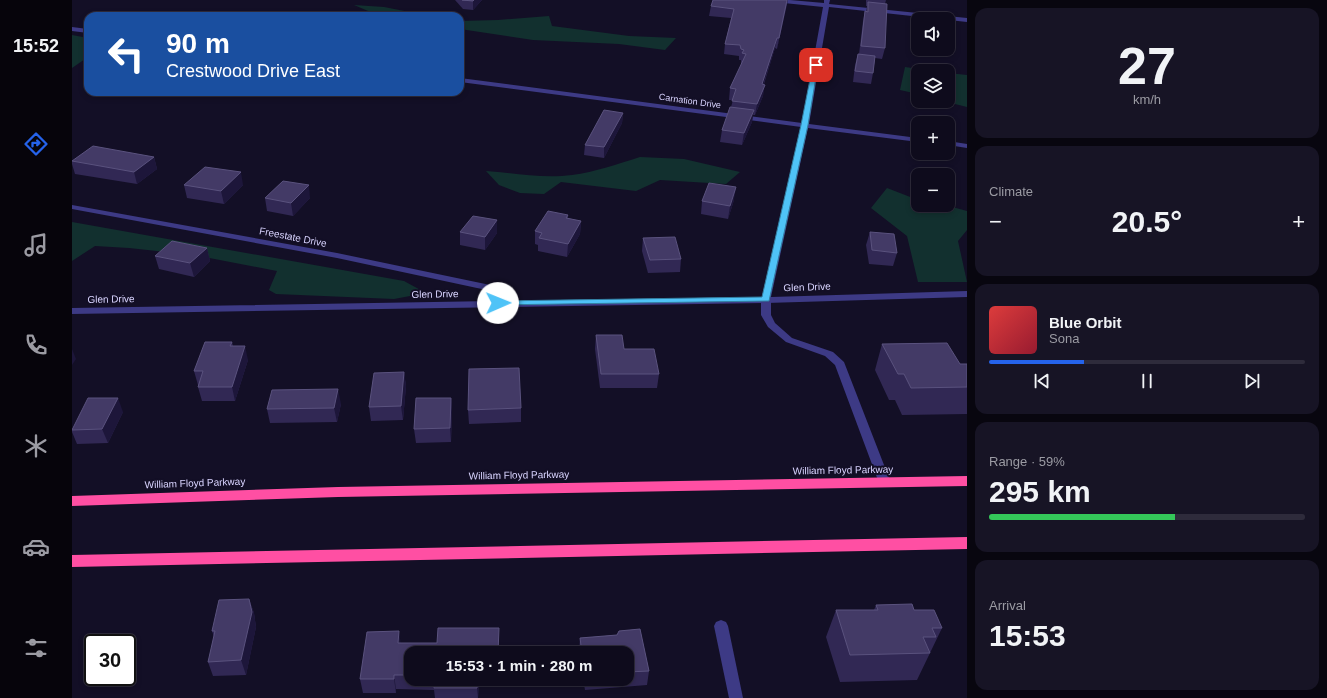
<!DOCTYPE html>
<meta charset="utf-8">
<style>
body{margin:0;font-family:Arial,sans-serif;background:#171425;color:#f1f3f6;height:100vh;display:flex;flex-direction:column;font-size:15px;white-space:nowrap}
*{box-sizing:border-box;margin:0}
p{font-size:13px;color:#9b9ba3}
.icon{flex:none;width:22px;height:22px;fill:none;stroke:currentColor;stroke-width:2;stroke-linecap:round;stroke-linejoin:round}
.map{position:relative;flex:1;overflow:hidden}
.details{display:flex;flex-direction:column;gap:8px;padding:8px;background:#08060f;width:360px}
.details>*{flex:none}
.top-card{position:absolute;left:12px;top:12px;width:380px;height:84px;border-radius:12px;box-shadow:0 2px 6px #0003,0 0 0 1px #2e2b3b;background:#1a4fa0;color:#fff;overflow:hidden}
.buttons{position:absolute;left:839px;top:12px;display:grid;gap:8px}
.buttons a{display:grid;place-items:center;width:44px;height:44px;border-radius:8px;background:#0e0b1c;box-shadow:0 2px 6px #0003,0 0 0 1px #2e2b3b;font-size:20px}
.speed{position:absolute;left:12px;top:634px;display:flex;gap:8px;font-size:20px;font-weight:700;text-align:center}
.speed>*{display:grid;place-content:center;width:52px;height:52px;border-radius:50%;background:#0e0b1c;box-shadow:0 2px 6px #0003,0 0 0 1px #2e2b3b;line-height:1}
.speed .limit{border:2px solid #111;border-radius:6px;background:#fff;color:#111}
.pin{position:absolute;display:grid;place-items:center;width:34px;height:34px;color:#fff;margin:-17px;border-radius:8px;box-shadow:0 2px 6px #0006}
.me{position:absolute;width:44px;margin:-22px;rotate:89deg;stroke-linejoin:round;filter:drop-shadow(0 0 3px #0008)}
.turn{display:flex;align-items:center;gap:14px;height:84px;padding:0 16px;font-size:18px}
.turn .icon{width:52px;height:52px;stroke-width:2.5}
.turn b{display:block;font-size:28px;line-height:34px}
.big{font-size:30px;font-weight:700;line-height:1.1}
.details .widget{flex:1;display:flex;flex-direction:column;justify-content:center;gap:6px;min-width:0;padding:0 14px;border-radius:12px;background:#171425}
.details .dial{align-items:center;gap:0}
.dial b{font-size:52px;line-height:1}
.song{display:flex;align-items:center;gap:12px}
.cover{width:48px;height:48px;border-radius:6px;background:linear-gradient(135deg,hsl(0 70% 55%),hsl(350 70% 35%))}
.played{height:4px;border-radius:2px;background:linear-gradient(90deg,#2563eb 30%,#2e2b3b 30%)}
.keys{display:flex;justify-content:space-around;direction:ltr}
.heat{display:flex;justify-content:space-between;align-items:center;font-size:22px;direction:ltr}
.charge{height:6px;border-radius:3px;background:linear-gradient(90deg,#34c759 59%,#2e2b3b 0)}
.trip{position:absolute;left:332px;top:646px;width:230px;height:40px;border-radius:12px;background:#0e0b1c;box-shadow:0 2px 6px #0003,0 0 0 1px #2e2b3b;font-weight:700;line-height:40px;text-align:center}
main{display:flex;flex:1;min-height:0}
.menu{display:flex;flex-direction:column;width:72px;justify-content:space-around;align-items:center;background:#06040b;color:#9b9ba3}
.menu .icon{width:28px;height:28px}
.menu .active{color:#2563eb}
.menu b{font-size:18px;color:#f1f3f6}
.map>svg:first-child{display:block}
.green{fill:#12302f}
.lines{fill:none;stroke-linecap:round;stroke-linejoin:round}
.lane{fill:#3d3a85;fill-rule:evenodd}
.street{fill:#3d3a85;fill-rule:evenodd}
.highway{fill:#ff4fa3;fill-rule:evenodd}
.wall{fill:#312854}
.shaded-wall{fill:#1d163a}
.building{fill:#433a66;stroke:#5a527e}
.route{fill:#4fc3f7;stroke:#337fa1}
.labels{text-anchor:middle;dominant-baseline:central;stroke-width:4;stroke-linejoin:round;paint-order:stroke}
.far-street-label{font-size:9px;fill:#d9d4ff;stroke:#130f26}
.street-label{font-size:10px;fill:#d9d4ff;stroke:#130f26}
</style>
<main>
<nav class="menu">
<b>15:52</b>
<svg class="icon active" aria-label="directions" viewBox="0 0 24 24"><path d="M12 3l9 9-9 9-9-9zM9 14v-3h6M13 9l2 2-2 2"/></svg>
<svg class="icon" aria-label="music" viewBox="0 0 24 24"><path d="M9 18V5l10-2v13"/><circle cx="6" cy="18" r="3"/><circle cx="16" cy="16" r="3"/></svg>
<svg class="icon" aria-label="phone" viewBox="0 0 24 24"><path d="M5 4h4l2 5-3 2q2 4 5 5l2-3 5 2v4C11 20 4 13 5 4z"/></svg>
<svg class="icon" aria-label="climate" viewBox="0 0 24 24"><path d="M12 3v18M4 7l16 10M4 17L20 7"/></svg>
<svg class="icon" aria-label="car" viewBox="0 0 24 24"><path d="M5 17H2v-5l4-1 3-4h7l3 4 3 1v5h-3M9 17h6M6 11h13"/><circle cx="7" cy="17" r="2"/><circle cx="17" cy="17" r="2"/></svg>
<svg class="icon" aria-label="filters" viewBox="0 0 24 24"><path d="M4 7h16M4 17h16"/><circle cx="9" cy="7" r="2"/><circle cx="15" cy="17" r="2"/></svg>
</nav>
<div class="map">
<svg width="895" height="698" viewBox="0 0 895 698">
<rect width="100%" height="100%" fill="#130f26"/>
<g class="green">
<path d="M282,5L312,7L358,16H308Z"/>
<path d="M477,16L480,26L557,36L604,38L593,50L547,44L461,40L388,29V21L426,20Z"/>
<path d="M0,35L16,38V57L0,68Z"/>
<path d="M833,67L861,71H846V94L828,90Z"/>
<path d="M876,73L895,75V107L871,101H876Z"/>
<path d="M568,157L612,159L668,172L654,184L588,180L564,191L489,182L472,194L448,193L427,185L414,171C442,173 472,179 500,175C523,172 546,164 568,157Z"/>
<path d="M815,188L846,200V205H873L895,211V230L886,241L895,282H846L835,236L799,208Z"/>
<path d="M0,222L332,281L354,293L322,299L204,294L197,290L205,271L122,255L57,248L23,246L0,261Z"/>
</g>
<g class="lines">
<path class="lane" d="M694,297L699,300V315L703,323L720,338L761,352L772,362L819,483L817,486L813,487L809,486L807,483L763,365L753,356L714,342L696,327L689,315V300Z"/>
<g class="street">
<path d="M699,0H718L752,3V0H758L757,4L895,18V22L757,7L737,124L846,138V142L736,128L699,297L895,291V297L694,303L0,314V308L421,301L419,291L265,258L0,209V205L265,253L423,286L428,289L430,301L690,297L729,127L388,82V78L730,123L751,7L702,2Z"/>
<path d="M0,27L16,29V33L0,31Z"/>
<path d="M876,141L895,144V148L876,145Z"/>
<path d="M649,620L654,622L656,626L671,698H657L642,626L644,622Z"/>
</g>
<g class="highway">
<path d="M895,476V486L266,497L0,506V496L266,487Z"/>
<path d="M895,537V549L0,567V555Z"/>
</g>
</g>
<g class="wall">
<path d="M383,0H410L401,10L391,9Z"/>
<path d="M716,0L705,49L703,48L692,84L691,96L683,115H681L680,122L670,145L648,142L650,130L659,107L661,100H657L658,88L670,64H669V60H667V56L652,54L653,44L659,18L637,16L639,6Z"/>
<path d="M794,0H814L813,4V48L810,59L803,58L801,73L799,84L781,82L783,65L786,54H787L791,21L793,11H794L795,6H794Z"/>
<path d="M551,113L550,123L532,158L512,155L513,145Z"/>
<path d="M82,157L85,169L65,184L3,174L0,164V161Z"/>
<path d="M112,185H171L152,204L115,198Z"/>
<path d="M193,198H238L221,216L195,211Z"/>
<path d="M662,200L656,219L629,214L630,201Z"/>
<path d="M496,215V218L509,221L508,234L495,257L466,251V245L463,244V231Z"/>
<path d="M425,220V233L413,250L388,245V232Z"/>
<path d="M798,232L825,253L821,266L797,264L794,245Z"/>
<path d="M571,238L609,259L608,272L576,273L570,251Z"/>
<path d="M135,248L138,261L122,277L87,269L83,256Z"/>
<path d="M524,335L552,349L587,374L585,388H528L523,349Z"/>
<path d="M160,342L161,346L176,360L163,401H130L126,387V385L122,371Z"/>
<path d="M810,344L888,364H895V414L830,415L823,400H817L803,370Z"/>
<path d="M332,372L334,386L331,420L299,421L297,407Z"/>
<path d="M379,398L380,412L379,442L344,443L342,429Z"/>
<path d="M269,404L265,422L198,423L195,409Z"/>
<path d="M449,408V422L397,424L396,410Z"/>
<path d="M51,412L36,443L5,444L0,432V429Z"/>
<path d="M177,599L182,613L184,627L174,675L141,676L136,662L142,637L140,631Z"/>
<path d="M804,605L842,610L870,628L845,680L768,682L754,637L764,610H802Z"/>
<path d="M568,629L577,671L575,685L513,690L511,679H555V653H507L508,638L545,635L547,631Z"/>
<path d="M329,643H427L339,653V679H407L406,698H363L362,690L324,689V693H291L288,679Z"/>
</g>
<g class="shaded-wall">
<path d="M402,0H410L401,10V1Z"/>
<path d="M716,0L715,5L705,49L707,38Z"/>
<path d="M705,38L703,48L688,95L690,84Z"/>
<path d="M693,85L691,96L683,115L685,104Z"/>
<path d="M682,110L680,122L670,145L672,133Z"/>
<path d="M551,113L550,123L532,158V147Z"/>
<path d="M82,157L85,169L65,184L62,172Z"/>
<path d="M169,172L171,185L152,204L149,191Z"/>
<path d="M237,185L238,198L221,216L219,203Z"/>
<path d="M664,187L662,200L656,219L658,206Z"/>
<path d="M425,220V233L413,250V237Z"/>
<path d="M509,221L508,234L495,257L496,244Z"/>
<path d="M135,248L138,261L122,277L118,263Z"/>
<path d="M173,346L176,360L163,401L160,387Z"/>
<path d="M0,349L4,359L0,365Z"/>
<path d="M332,372L334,386L331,420L329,406Z"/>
<path d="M266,389L269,404L265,422L262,408Z"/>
<path d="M46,398L51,412L36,443L30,429Z"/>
<path d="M379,398L380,412L379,442L378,428Z"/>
<path d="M177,599L182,613L184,627L174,675L169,660Z"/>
<path d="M427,628V653H426Z"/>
<path d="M327,631L329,646L326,643Z"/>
<path d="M322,675L324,689V693L322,679Z"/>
<path d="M406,679H407L406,698L405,688Z"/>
</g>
<g class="building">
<path d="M390,0H402L401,1Z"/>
<path d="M641,0H715L707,38H705L690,84L693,85L685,104L660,101L664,89L658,88L674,54L670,53L672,50L669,49L668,45L653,44L662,9L639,6Z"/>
<path d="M796,2L815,4L813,48L789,46L793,11L796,12Z"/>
<path d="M786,54L803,56L801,73L783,71Z"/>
<path d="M658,107L682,110L672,133L650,130Z"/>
<path d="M532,110L551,113L532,147L513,145Z"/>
<path d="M21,146L82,157L62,172L0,161Z"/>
<path d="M133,167L169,172L149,191L112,185Z"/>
<path d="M211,181L237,185L219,203L193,198Z"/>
<path d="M637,183L664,187L658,206L630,201Z"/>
<path d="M476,211L496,215L494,218L509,221L496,244L467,238L470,233L463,231Z"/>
<path d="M401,216L425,220L413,237L388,232Z"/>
<path d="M798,232L822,234L825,253L800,250Z"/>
<path d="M603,237L609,259L578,260L571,238Z"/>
<path d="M100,241L135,248L118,263L83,256Z"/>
<path d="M524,335H550L552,349H582L587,374H529Z"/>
<path d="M133,342H160L158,346H173L160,387H126L131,371H122Z"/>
<path d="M875,343L888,364H895V387L839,388L832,374H826L810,344Z"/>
<path d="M447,368L449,408L396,410L397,369Z"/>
<path d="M332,372L329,406L297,407L302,373Z"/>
<path d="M266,389L262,408L195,409L200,390Z"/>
<path d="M16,398H46L30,429L0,430Z"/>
<path d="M344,398H379L378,428L342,429Z"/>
<path d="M177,599L180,612L169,660L136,662L143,631H140L147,600Z"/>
<path d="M840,604L842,610H862L870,628H860L864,637H851L858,653L778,655L764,610H806L804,605Z"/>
<path d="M366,628H427L426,653H339V675H322V679H288L295,632L327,631L326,643H365Z"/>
<path d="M568,629L577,671L555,672V653H510L508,638L545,635L547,631Z"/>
<path d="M363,679H406L405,688H362Z"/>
</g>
<path class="route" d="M741,64L746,65L736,125L697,301L422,305L421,303L426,301L690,297L729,125Z"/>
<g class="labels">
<g class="far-street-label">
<text transform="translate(618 101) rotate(8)">Carnation Drive</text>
</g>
<g class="street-label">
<text transform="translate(221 237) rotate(11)">Freestate Drive</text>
<text transform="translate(735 287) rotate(-2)">Glen Drive</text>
<text transform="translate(363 294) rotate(-1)">Glen Drive</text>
<text transform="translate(39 299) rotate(-1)">Glen Drive</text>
<text transform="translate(771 470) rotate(-1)">William Floyd Parkway</text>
<text transform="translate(447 475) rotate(-1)">William Floyd Parkway</text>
<text transform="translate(123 483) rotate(-2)">William Floyd Parkway</text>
</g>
</g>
</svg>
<div class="buttons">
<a><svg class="icon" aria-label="sound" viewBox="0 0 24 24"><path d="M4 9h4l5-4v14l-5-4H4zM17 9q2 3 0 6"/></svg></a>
<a><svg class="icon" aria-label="layers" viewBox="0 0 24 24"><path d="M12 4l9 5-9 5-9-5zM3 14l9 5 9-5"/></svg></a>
<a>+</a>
<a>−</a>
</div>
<div class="speed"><div class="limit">30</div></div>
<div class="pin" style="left:744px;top:65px;background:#d93025"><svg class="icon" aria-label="arrive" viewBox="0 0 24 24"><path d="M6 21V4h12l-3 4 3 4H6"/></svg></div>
<svg class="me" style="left:426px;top:303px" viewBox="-20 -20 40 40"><circle r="19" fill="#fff"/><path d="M0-13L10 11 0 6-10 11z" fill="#4fc3f7"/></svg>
<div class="trip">15:53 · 1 min · 280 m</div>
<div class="top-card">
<div class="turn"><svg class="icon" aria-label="left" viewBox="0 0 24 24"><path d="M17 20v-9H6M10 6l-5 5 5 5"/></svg><div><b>90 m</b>Crestwood Drive East</div></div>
</div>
</div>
<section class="details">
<div class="widget dial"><b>27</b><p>km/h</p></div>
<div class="widget"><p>Climate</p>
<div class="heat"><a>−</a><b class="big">20.5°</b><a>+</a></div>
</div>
<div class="widget">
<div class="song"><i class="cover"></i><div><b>Blue Orbit</b><p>Sona</p></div></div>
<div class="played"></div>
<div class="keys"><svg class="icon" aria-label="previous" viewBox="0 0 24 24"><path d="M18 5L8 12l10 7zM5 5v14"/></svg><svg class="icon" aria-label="pause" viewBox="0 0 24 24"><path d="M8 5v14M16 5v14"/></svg><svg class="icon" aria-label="next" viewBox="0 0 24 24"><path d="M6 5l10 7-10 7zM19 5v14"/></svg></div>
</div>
<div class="widget"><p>Range · 59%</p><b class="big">295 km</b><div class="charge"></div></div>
<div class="widget"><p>Arrival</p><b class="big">15:53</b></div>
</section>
</main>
